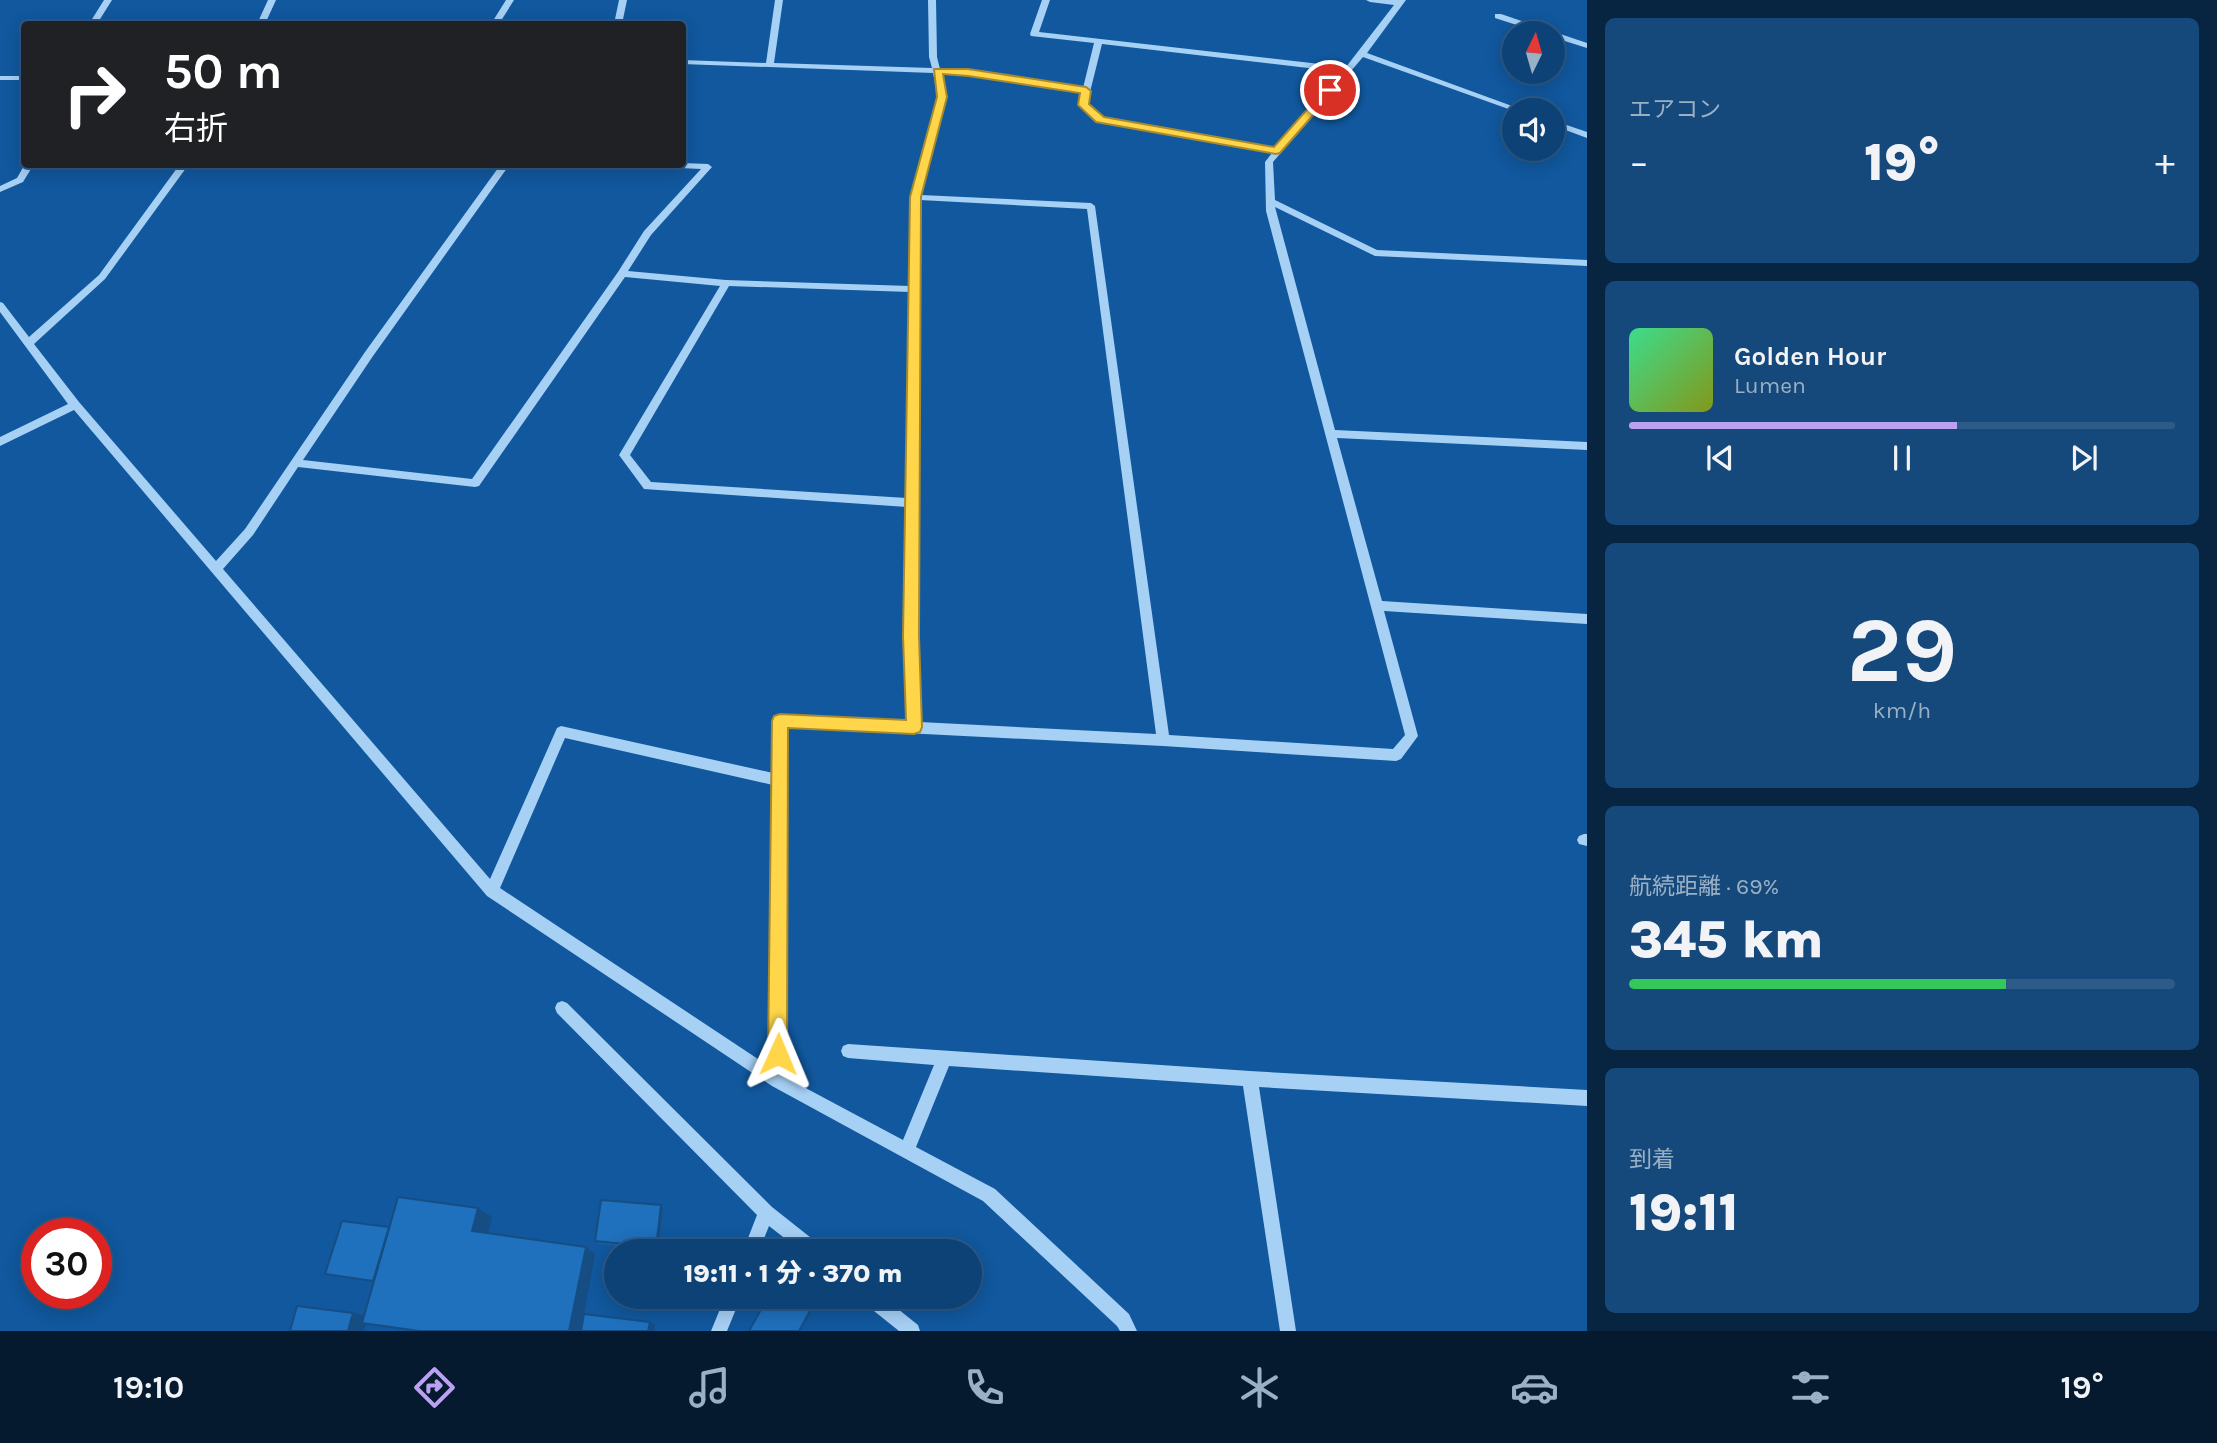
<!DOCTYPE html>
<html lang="ja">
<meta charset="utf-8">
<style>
body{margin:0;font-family:Karla,"Noto Sans JP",sans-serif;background:#16497b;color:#f1f3f6;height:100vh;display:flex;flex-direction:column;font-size:26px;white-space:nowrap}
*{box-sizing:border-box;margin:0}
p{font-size:23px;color:#9ab0c5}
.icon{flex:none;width:38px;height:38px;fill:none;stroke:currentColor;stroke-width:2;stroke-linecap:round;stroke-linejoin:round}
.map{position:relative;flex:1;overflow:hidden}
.side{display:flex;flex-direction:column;gap:18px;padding:18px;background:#072441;width:630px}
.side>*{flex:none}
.top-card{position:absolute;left:21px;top:21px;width:665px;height:147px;border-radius:7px;box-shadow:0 4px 18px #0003,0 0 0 2px #2d5b88;background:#202124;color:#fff;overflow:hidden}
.needle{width:46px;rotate:5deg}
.tools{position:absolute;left:1502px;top:21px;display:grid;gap:14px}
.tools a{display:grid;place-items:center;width:63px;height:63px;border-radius:50%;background:#0d4276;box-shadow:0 4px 18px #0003,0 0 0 2px #2d5b88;font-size:35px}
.speed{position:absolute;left:21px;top:1218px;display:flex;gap:14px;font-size:35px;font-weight:700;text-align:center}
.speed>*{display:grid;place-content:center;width:91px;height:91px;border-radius:50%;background:#0d4276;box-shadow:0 4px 18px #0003,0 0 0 2px #2d5b88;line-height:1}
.speed .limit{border:10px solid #d22;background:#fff;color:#111}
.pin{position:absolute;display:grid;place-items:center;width:60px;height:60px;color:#fff;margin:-30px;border:4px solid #fff;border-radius:50%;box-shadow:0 2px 7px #0007}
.me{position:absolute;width:77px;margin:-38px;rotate:1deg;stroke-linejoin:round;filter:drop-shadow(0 0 5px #0008)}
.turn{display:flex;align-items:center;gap:24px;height:147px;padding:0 28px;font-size:32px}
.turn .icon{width:91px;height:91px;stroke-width:2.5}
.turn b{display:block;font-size:49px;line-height:60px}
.big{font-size:52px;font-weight:800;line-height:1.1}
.side .tile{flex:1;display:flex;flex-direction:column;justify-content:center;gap:10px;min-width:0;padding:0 24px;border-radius:10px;background:#16497b}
.side .dial{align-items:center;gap:0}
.dial b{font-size:91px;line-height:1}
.song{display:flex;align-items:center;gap:21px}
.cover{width:84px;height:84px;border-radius:10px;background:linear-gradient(135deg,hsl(150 70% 55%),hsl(70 70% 35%))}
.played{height:7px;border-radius:4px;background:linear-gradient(90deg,#bca0f2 60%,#2d5b88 60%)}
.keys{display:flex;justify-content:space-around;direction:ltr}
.heat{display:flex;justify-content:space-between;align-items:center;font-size:38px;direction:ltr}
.charge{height:10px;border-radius:5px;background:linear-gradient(90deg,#34c759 69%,#2d5b88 0)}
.trip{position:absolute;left:604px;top:1239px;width:378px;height:70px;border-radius:35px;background:#0d4276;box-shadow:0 4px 18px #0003,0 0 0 2px #2d5b88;font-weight:800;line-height:70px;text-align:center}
.menu{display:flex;height:112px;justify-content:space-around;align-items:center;background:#051a2f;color:#9ab0c5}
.menu .icon{width:49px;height:49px}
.menu .current{color:#bca0f2}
.menu b{font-size:32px;color:#f1f3f6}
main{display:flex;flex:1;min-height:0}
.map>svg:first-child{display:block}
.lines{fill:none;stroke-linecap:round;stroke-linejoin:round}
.minor{fill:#a7d0f5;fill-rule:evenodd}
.wall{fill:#1b60a3}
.shaded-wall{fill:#164e84}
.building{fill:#1f70bd;stroke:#164e84;stroke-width:2}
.route{fill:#ffd54a;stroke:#a68a30;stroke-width:2}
</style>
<main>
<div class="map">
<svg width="1587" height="1331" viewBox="0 0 1587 1331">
<rect width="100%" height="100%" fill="#11589e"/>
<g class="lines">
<g class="minor">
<path d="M104,0H112L97,24H89Z"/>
<path d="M268,0H276L265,24H257Z"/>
<path d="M506,0H514L499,24H491Z"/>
<path d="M619,0H627L622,24H614Z"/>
<path d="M775,0H783L774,63L932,68L929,57L928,0H936L937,57L940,69L968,70L1083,88L1094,43L1031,36L1030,34L1042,0H1050L1039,32L1346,67L1394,5L1370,2L1366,0H1406L1367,53L1523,110L1514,111L1363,57L1273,162L1275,200L1377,250L1587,260V266L1375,256L1275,207L1335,430L1587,442V450L1337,438L1382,601L1587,614V624L1384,611L1418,736L1401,759L1396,761L1163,746L786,727L785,1077L903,1140L934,1065L848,1058L843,1056L841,1051L843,1046L848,1044L1250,1071L1587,1090V1106L1259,1087L1296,1331H1280L1243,1086L949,1066L916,1147L995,1189L1129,1314L1137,1331H1120L1117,1326L983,1201L772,1086L487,896L74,410L0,446V437L68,404L0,312V302L3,303L29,337L99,275L180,164H189L105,279L34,344L79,402L216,561L245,529L365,352L501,164H510L373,356L303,460L472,479L618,272L644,231L701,169L659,167L655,164H682V163L708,164L712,167L651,235L628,271L726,280L910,286L912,197L938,97L933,73L682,64V60L766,63ZM1102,44L1342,72L1276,148L1103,118L1087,104ZM941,73L968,74L1082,93L1079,105L1097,122L1272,153L1265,162L1266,211L1405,735L1393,749L1169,735L1095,206L1091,203L921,195L946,97ZM920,200L1087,209L1156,734L920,722L917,636ZM625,277L720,286L619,455L644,489L907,507L905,636L908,722L780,716L776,717L774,721L773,773L561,726L557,728L490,879L223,569L253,535L298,467L475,487L479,486ZM729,286L910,292L907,498L651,482L630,455ZM565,738L773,785L770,1067L500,888Z"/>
<path d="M1495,14H1501L1587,43V48L1552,37V33H1542L1495,18Z"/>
<rect x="0" y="76" width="24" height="4"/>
<path d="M1552,120L1587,132V138L1552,125Z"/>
<path d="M25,164H34L23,182L0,192V186L17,178Z"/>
<path d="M1584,834H1587V846L1579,844L1577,840L1579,836Z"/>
<path d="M562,1001L567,1003L772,1207L820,1245L822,1251H801L769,1226L759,1251H743L757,1215L557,1013L555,1008L557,1003Z"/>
<path d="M725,1297H741L727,1331H711Z"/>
<path d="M862,1297H883L918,1325L920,1331H899L864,1303Z"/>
</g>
</g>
<path class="wall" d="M661,1205L663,1208L658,1250L599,1244L595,1241Z"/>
<g class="shaded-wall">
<path d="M661,1205L663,1208L658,1250L656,1247Z"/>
<path d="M478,1208L492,1217L487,1239L472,1231Z"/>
<path d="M586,1247L595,1254L581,1331H569Z"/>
<path d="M817,1298L816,1303L800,1331H799Z"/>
<path d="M353,1313L368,1316L364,1331H348Z"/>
<path d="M650,1322L655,1325L654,1331H648Z"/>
</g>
<g class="building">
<path d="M398,1197L478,1208L472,1231L586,1247L569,1331H419L362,1323Z"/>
<path d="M601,1200L661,1205L656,1247L595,1241Z"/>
<path d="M342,1221L389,1227L373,1281L325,1274Z"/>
<path d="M768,1297H814L817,1298L799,1331H749Z"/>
<path d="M297,1306L353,1313L348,1331H290Z"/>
<path d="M584,1314L650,1322L648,1331H581Z"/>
</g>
<path class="route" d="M934,69H968L1086,87L1091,91L1089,104L1104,117L1274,147L1326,88L1335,90L1280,153L1276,154L1096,122L1078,105L1080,93L968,76L943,74L947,97L921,197L919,636L922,727L920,732L914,734L788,728L787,1054L785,1061L778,1064L771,1061L768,1054L772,721L774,716L780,714L906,720L903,636L910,197L937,97Z"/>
</svg>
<div class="tools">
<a><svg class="needle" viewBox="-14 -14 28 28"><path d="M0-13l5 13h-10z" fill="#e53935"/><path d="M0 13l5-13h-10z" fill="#9ab0c5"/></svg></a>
<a><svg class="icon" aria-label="sound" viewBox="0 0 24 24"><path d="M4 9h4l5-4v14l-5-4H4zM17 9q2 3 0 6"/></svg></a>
</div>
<div class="speed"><div class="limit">30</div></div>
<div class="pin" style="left:1330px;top:90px;background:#d93025"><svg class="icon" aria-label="arrive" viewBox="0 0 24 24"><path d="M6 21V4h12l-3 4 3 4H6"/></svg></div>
<svg class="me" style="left:778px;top:1054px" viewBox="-20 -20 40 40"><path d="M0-17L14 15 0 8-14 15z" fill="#ffd54a" stroke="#fff" stroke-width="4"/></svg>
<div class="trip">19:11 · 1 分 · 370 m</div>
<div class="top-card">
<div class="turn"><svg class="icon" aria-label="right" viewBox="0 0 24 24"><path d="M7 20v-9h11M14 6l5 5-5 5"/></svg><div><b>50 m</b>右折</div></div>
</div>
</div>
<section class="side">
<div class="tile"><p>エアコン</p>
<div class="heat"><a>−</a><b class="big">19°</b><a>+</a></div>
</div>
<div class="tile">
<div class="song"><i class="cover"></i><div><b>Golden Hour</b><p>Lumen</p></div></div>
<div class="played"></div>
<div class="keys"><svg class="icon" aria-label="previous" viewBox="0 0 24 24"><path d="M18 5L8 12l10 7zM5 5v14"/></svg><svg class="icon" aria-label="pause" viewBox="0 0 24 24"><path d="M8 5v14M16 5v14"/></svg><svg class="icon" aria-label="next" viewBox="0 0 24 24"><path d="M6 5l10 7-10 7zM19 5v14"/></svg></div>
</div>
<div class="tile dial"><b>29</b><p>km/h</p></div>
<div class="tile"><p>航続距離 · 69%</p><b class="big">345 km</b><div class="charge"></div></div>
<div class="tile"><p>到着</p><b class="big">19:11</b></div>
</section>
</main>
<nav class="menu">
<b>19:10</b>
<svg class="icon current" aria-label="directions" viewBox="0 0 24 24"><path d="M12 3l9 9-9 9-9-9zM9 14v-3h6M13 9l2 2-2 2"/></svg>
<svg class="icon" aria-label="music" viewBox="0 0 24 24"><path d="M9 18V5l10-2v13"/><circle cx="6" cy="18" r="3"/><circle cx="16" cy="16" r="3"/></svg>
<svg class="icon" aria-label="phone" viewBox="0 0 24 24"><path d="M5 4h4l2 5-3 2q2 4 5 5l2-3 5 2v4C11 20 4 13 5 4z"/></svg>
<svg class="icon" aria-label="climate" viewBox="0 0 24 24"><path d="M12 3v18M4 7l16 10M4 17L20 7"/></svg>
<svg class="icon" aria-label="car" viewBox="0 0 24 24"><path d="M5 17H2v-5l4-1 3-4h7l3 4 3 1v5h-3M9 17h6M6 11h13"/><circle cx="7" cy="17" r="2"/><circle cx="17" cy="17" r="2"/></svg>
<svg class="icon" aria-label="filters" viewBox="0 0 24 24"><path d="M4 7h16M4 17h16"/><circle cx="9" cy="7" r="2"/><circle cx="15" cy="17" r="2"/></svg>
<b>19°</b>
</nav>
